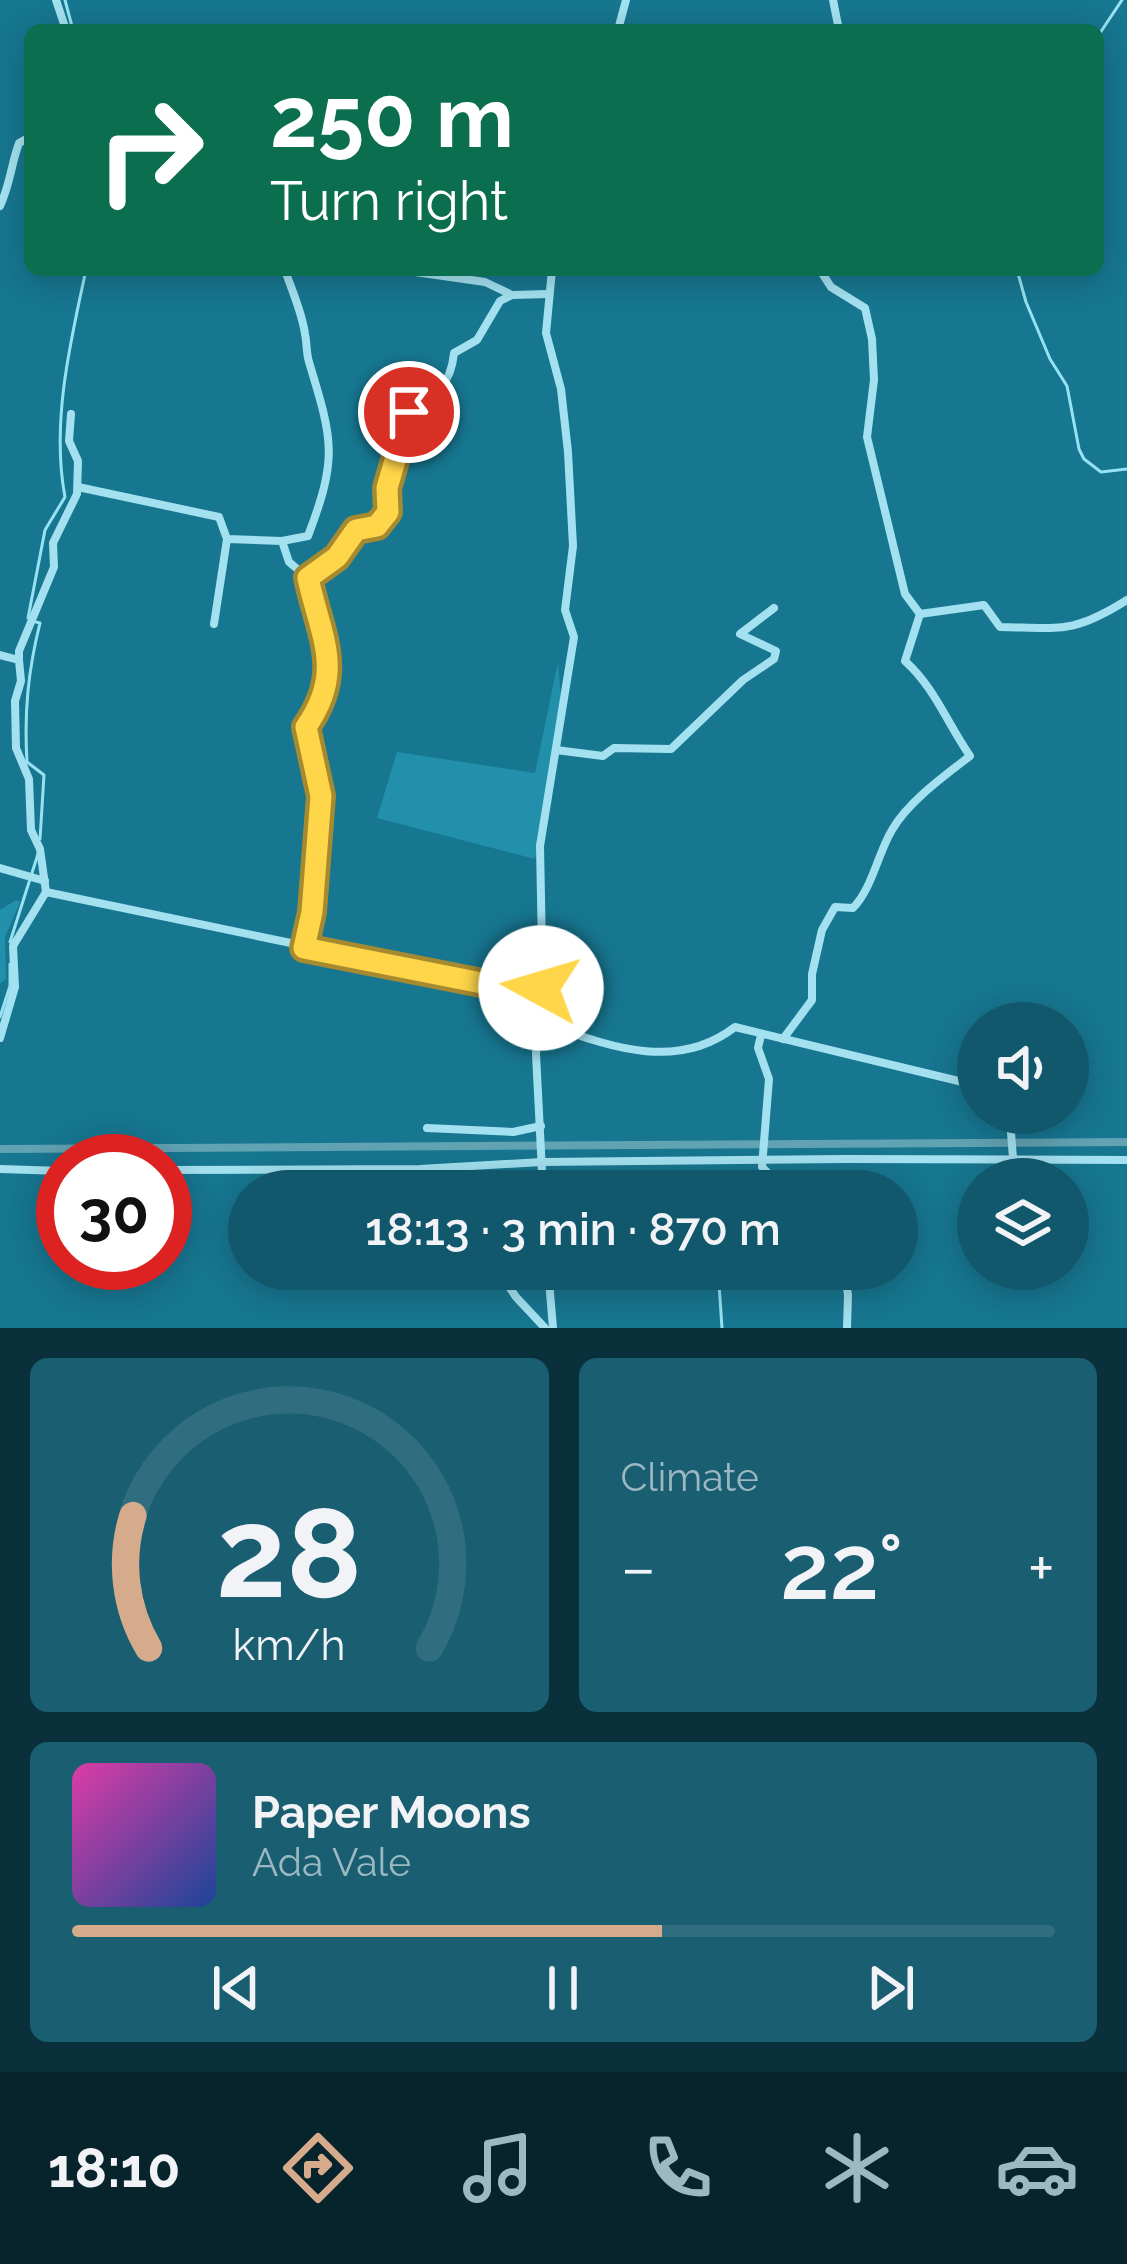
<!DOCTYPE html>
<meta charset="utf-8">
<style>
body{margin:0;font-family:Raleway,sans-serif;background:#1a5e72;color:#f1f3f6;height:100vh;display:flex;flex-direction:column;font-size:45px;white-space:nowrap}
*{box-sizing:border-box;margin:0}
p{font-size:39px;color:#9cb8c2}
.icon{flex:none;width:66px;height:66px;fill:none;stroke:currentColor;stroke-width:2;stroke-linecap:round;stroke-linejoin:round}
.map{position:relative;height:1328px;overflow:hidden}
.details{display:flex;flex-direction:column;gap:30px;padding:30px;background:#09303b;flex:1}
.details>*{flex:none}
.top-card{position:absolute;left:24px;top:24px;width:1080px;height:252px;border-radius:18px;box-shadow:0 6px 30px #0003;background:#0b6e4f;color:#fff;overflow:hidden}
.fabs{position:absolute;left:957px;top:1002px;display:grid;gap:24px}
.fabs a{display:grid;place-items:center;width:132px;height:132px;border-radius:50%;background:#11586c;box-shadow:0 6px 30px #0003;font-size:60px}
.speed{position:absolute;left:36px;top:1134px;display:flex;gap:24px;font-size:60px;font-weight:700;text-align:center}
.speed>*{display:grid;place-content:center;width:156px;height:156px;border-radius:50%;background:#11586c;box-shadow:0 6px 30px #0003;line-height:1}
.speed .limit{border:18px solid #d22;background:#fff;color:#111}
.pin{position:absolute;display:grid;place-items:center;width:102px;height:102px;color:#fff;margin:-51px;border:6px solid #fff;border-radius:50%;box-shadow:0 3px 12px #0007}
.me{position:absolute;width:132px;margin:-66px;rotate:276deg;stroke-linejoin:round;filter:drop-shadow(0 0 9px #0008)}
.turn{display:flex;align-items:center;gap:42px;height:252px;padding:0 48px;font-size:54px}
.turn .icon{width:156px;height:156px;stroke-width:2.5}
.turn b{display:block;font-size:84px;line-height:102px}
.big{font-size:90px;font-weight:600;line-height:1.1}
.details .tile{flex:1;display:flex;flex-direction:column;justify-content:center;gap:18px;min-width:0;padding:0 42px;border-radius:18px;background:#1a5e72}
.details .dial{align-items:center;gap:0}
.dial svg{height:312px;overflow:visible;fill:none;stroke:#306e7f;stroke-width:7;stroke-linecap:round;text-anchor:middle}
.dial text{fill:#f1f3f6;stroke:none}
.song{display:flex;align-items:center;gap:36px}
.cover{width:144px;height:144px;border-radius:18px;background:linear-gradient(135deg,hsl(320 70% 55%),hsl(220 70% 35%))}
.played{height:12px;border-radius:6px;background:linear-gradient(90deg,#d6ab8b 60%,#306e7f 60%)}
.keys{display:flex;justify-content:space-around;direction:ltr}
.heat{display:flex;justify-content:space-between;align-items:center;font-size:66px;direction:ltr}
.details .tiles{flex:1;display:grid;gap:30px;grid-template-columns:1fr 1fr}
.tile:last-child{grid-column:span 2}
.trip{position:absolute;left:228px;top:1170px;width:690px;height:120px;border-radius:60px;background:#11586c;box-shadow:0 6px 30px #0003;font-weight:600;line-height:120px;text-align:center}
.tabs{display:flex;height:192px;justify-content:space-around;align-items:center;background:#07232b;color:#9cb8c2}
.tabs .icon{width:84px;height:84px}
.tabs .current{color:#d6ab8b}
.tabs b{font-size:54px;color:#f1f3f6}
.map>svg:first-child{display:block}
.green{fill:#2290ab}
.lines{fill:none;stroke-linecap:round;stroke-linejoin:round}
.stream{stroke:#96e2f2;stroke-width:3}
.canal{stroke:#61a2b3;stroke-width:8}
.street{stroke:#a4e1f0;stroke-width:8}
.route-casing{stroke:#a68a30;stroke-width:30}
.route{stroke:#ffd54a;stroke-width:21}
</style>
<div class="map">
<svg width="1127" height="1328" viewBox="0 0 1127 1328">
<rect width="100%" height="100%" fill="#177690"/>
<g class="green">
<path d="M558,662L561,698L535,859L377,818L397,752L535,773Z"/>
<path d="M16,900L20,902L5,937L6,979L0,984V910Z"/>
</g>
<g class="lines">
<g class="stream">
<path d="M65,0L73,30"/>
<path d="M1098,36L1122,0"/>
<path d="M1017,270L1026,302L1050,359L1067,386L1079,449L1084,459L1101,472L1127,469"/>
<path d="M28,618L45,530L65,497C51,424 70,343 86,270"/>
<path d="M36,622L40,623C28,671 24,713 27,762L44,775L40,839"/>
<path d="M10,942L38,854"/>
<path d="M0,1017L10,986V964"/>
<path d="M736,1174L737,1191"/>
<path d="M718,1269L722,1328"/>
</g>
<path class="canal" d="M0,1149L1127,1142"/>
<g class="street">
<path d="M56,0L66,30"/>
<path d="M833,0L839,30"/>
<path d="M618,30L626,0"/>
<path d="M0,206C10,185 11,165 19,143L30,137"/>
<path d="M401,270L485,282L510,294"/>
<path d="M78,487L219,517L227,539L282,541L289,562L308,578"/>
<path d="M282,541L308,536C338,457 333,441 309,362C306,352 307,343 305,334C302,312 292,291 285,270"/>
<path d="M920,614L984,605L1000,627C1061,628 1073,634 1127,600"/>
<path d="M214,624L227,539"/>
<path d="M0,655L19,660L21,681L15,701L16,748L29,779L31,830L40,849L46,892L507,988H541"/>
<path d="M19,660V651L54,567L53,543L77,494L78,461L69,441L71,414"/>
<path d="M556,750L603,756L614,748L671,749L743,680L774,659L776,651L740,634L774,608"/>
<path d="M0,868L45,881"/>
<path d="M304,948L312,912L321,795L306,727C345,671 321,638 308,578L349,545L357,530L377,525L388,511L387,488L409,413C435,397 451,385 454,353L477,340L500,301L512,295L548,294"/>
<path d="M540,1022C604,1044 674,1074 735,1027L971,1084L978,1090"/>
<path d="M761,1035L758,1048L769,1079L762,1167L786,1191"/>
<path d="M0,1038L15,987L13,946L46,892"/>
<path d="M783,1039L812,1000V974L822,930L835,907L853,908C872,889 878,853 892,830C908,802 944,776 970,756C947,723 935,688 905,661L920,614L905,594L867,437L874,380L872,339L865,308L831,287L820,270"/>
<path d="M1002,1113L1010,1120L1013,1158"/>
<path d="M427,1128L513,1132L541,1126"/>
<path d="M0,1169L63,1171"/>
<path d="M165,1170L420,1169L542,1162L846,1159L1127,1160"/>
<path d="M543,1191L536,1054L542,949L540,846L574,637L565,610L573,546L568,452L561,389L546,333L552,270"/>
<path d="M497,1269L516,1297L545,1328"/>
<path d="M548,1269L553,1328"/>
<path d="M844,1269L848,1295L847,1328"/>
</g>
</g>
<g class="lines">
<g class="route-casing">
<path id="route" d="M409,412L387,488L388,512L377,526L356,530L337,557L308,578C321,638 345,671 306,727L321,796L312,912L304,948L507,988H541"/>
</g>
<use href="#route" class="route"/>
</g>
</svg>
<div class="fabs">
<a><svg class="icon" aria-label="sound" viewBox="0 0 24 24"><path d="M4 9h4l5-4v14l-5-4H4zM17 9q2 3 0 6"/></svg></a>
<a><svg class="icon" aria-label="layers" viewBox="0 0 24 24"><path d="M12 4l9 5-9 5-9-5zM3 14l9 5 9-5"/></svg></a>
</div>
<div class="speed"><div class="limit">30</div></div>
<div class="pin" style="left:409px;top:412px;background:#d93025"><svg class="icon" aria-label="arrive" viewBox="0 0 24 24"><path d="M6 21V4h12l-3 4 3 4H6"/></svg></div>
<svg class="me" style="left:541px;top:988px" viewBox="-20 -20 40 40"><circle r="19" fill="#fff"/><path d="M0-13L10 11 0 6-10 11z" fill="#ffd54a"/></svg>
<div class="trip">18:13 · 3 min · 870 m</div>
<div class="top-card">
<div class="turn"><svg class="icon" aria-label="right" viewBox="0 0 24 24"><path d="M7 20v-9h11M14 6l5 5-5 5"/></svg><div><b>250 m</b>Turn right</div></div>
</div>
</div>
<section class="details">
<div class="tiles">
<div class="tile dial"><svg viewBox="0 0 100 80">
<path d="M14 69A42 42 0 1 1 86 69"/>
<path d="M14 69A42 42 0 0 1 10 35" stroke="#d6ab8b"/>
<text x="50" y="56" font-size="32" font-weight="700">28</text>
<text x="50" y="72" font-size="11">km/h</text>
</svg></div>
<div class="tile"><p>Climate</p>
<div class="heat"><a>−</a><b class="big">22°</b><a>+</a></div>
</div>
<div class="tile">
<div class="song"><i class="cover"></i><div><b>Paper Moons</b><p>Ada Vale</p></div></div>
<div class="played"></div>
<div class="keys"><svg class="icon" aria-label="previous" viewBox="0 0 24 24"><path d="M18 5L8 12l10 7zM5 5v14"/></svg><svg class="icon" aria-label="pause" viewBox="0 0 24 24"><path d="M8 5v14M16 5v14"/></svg><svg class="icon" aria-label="next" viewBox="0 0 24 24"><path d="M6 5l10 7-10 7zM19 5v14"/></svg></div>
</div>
</div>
</section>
<nav class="tabs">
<b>18:10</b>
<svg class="icon current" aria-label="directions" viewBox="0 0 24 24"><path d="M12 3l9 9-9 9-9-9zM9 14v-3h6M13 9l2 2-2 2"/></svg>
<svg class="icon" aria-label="music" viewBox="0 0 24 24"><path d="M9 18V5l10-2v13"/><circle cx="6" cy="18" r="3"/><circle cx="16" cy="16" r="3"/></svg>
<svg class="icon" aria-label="phone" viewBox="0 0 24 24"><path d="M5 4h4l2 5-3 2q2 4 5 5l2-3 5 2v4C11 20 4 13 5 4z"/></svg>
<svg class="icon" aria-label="climate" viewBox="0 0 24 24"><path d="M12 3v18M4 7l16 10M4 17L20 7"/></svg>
<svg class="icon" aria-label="car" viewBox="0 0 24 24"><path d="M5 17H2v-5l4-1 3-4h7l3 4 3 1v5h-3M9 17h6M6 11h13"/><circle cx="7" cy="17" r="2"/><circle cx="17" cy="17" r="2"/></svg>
</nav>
